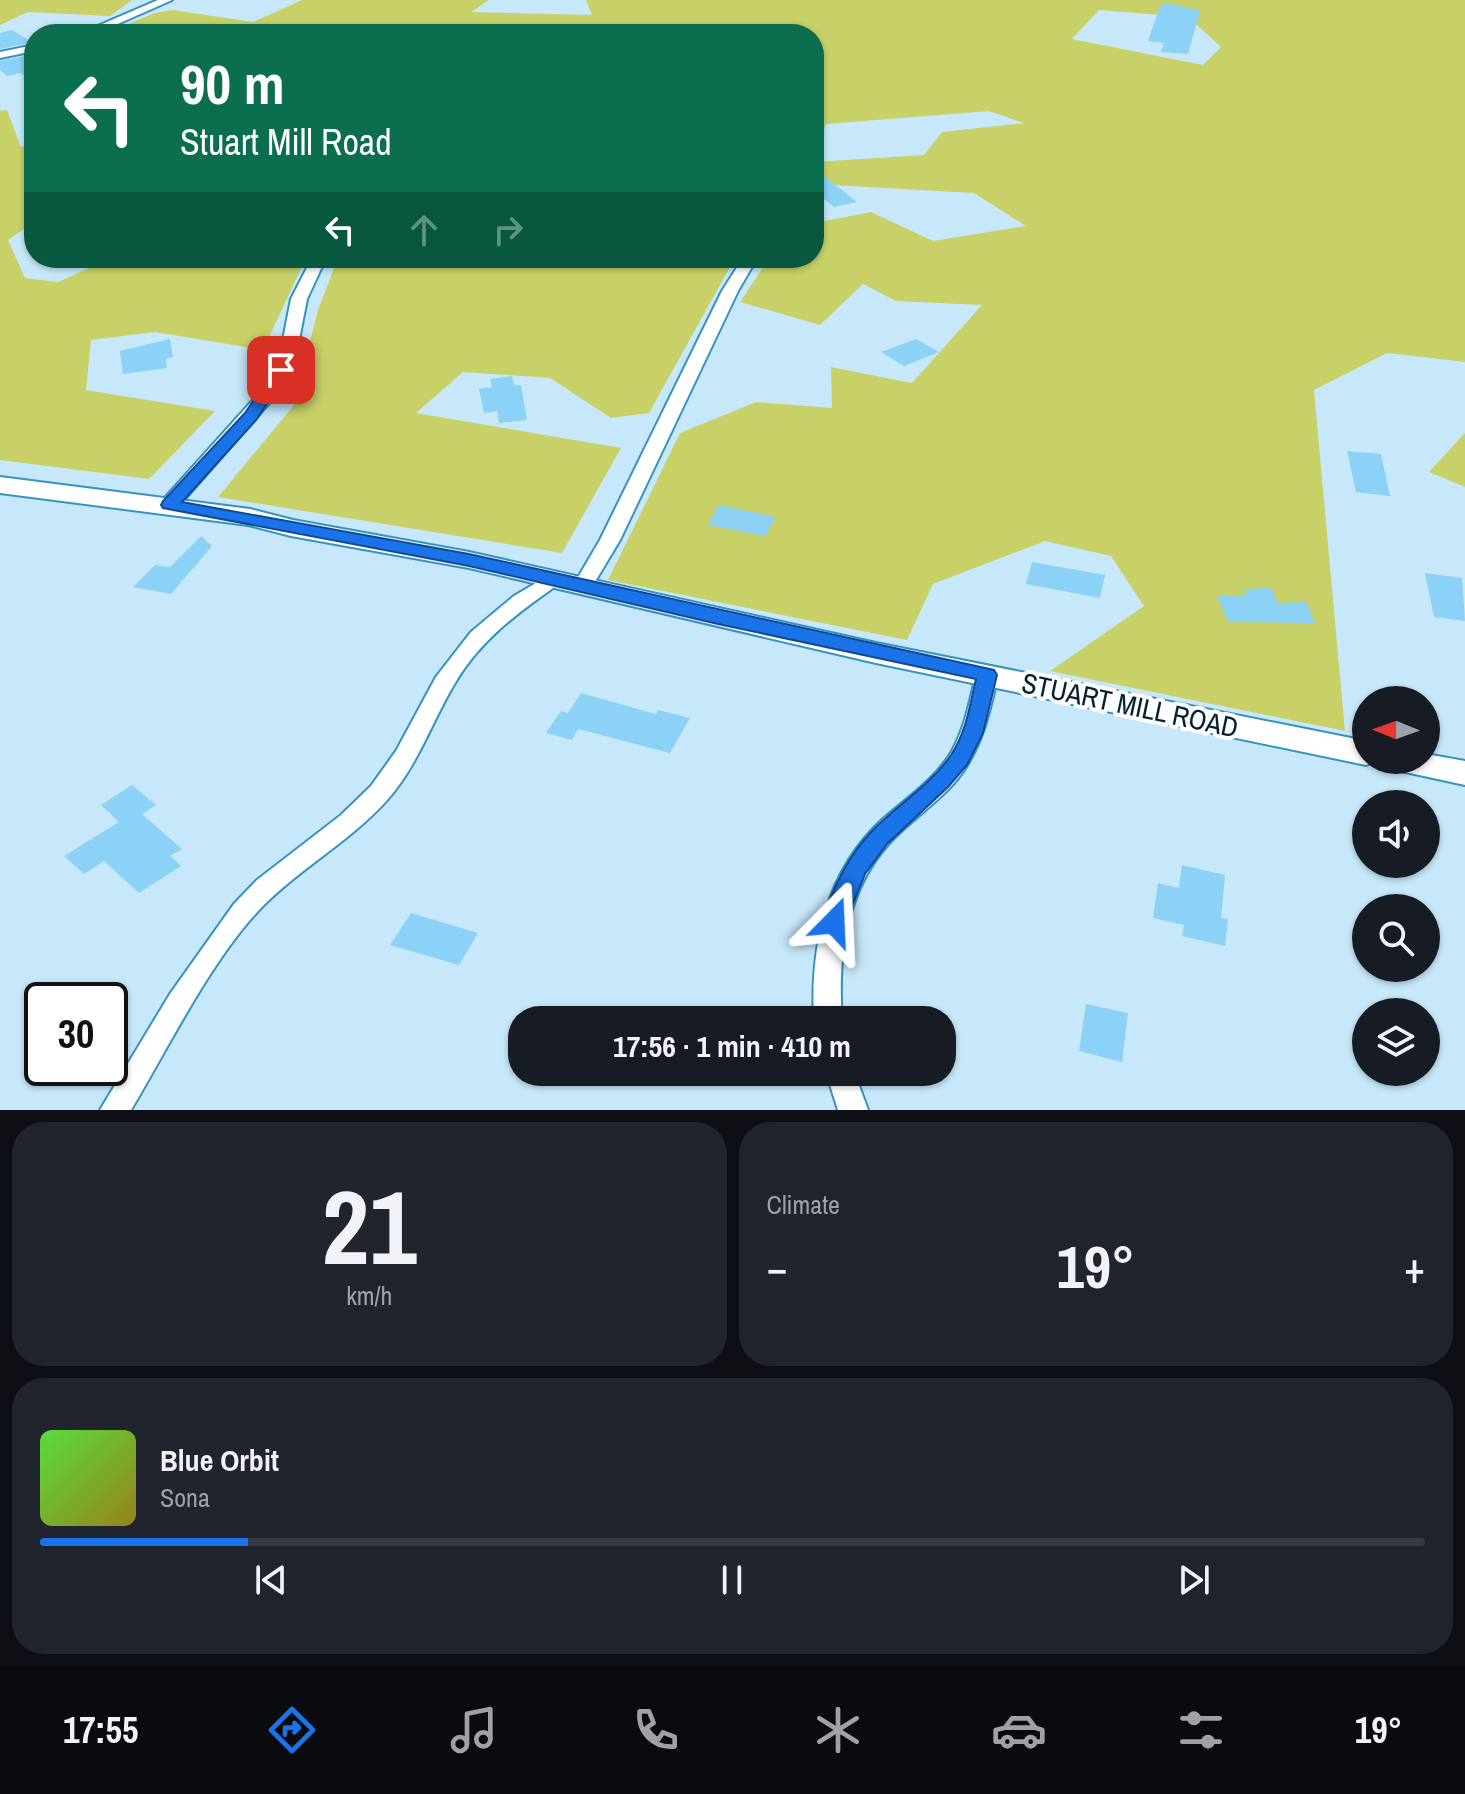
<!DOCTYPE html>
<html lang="en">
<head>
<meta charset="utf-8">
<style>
  :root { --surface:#171b24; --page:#20242c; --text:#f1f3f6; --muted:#9ea1a6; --line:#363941; --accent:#1a73e8 }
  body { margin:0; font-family:"Archivo Narrow",sans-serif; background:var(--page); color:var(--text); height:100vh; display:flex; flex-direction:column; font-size:30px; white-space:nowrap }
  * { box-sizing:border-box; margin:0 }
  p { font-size:26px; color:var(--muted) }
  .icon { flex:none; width:44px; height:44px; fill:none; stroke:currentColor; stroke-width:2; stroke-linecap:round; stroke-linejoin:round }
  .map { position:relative; height:1110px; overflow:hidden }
  .drawer { display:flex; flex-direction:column; gap:12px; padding:12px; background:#0d0f14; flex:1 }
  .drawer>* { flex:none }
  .guide { position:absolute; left:24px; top:24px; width:800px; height:244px; border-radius:32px; box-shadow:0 2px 6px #0004; background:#0b6e4f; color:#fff; overflow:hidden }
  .needle { width:52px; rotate:271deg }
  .fabs { position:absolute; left:1352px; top:686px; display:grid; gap:16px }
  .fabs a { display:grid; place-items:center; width:88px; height:88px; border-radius:50%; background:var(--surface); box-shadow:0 2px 6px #0004; font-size:40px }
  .speed { position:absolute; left:24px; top:982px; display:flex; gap:16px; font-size:40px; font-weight:700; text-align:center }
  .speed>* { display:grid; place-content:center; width:104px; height:104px; border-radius:50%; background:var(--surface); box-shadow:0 2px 6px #0004; line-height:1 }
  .speed .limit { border:4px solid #111; border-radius:12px; background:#fff; color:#111 }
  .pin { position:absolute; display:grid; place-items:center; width:68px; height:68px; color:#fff; margin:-34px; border-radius:16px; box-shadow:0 4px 12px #0006 }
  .me { position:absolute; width:88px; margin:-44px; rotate:21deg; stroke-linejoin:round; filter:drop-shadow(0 0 6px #0008) }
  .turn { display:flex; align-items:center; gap:28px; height:168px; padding:0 24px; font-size:36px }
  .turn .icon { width:104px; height:104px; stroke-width:2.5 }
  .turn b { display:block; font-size:56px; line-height:68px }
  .lanes { display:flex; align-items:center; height:76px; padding:0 24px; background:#0003; justify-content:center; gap:40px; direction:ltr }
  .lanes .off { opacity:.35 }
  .big { font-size:60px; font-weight:700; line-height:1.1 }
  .drawer .widget { flex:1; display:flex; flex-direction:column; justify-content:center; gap:12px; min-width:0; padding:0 28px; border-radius:32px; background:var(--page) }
  .drawer .dial { align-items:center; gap:0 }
  .dial b { font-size:104px; line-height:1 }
  .song { display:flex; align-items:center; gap:24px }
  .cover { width:96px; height:96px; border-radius:12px; background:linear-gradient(135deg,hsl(110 70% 55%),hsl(50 70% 35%)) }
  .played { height:8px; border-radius:4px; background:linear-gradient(90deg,var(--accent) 15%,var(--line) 15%) }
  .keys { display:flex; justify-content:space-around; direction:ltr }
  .heat { display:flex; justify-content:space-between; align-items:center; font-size:44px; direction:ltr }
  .drawer .tiles { flex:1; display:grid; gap:12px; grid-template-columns:1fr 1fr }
  .widget:last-child { grid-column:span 2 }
  .trip { position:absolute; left:508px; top:1006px; width:448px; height:80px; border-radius:32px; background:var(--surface); box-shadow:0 2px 6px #0004; font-weight:700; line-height:80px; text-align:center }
  .tabs { display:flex; height:128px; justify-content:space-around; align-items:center; background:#090b0e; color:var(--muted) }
  .tabs .icon { width:56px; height:56px }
  .tabs .on { color:var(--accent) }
  .tabs b { font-size:36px; color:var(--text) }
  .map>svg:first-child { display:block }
  .green { fill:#c8d167; fill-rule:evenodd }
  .building { fill:#8cd1f6 }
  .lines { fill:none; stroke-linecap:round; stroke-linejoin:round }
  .street-casing { stroke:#3793c0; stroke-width:4 }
  .secondary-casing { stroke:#3793c0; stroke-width:4 }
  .street { fill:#fff; fill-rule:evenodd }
  .secondary { fill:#fff; fill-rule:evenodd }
  .route { fill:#1a73e8; stroke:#114b97; stroke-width:2 }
  .labels { text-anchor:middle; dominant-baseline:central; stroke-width:8; stroke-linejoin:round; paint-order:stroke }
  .street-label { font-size:28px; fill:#04212f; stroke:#fff }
</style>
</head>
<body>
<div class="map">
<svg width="1465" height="1110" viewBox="0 0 1465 1110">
  <rect width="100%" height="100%" fill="#c7e8fb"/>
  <g class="green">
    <polygon points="0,0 132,0 110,16 28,12 0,25"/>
    <path d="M302 0H489L471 12 592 15 586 0H1465V362L1387 353 1314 390 1345 731 1050 671 1144 606 1111 556 1045 541 933 584 907 640 608 580 680 433 756 402 832 408 831 367 912 383 982 305 896 301 863 284 820 325 740 302 769 258H814V223L871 212 933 241 1026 226 974 193 814 184V162L924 155 942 132 1024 123 989 111 826 124 814 155V34H179L182 28 124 26 154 13 173 10 253 22ZM1099 10 1188 17 1221 47 1203 65 1072 39Z"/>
    <polygon points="7,110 21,147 34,143 34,222 8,240 25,278 58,282 112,258 306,258 263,350 155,332 91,340 86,390 215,411 149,479 0,460 0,111"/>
    <polygon points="338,258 735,258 649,413 611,418 550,378 463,372 416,413 621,448 562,553 218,497 294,405 318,310"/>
    <polygon points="1465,433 1465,487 1429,472"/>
  </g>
  <g class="building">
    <polygon points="1167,3 1200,11 1188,54 1161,52 1164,43 1148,41 1160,6"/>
    <polygon points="12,30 32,42 0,49 0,33"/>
    <polygon points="34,54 34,83 20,73 7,76 0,70 0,61"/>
    <polygon points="814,168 857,202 834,207 814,191"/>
    <polygon points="170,339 173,357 166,359 167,368 123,374 120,351"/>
    <polygon points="916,339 939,352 904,366 881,352"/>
    <polygon points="512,376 514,385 521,385 527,420 499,423 497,411 484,413 479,389 492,387 490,379"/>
    <polygon points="1347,451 1381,454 1390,496 1356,492"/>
    <polygon points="719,505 776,517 765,536 708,525"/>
    <polygon points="201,536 212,546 171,594 133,587 155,565 170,567"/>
    <polygon points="1032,562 1105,575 1100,598 1026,584"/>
    <polygon points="1425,573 1462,578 1465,621 1434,617"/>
    <polygon points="1271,588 1278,603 1306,602 1315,623 1228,622 1217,596 1246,595 1244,589"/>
    <polygon points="581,693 656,714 658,710 690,718 670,753 578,729 572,740 546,733 561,711 568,713"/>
    <polygon points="132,785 156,805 142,814 182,849 170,856 181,866 139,893 104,861 84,874 64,856 119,822 101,805"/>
    <polygon points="1182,865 1225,875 1221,918 1228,919 1225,946 1182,936 1184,925 1153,918 1158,883 1179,888"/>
    <polygon points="411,913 478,933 459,965 390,945"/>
    <polygon points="1086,1004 1128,1013 1122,1062 1079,1051"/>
  </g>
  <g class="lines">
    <g class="street-casing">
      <g id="street">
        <polygon points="158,0 172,0 95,34 79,34"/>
        <polygon points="34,45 34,51 0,58 0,52"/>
        <polygon points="312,258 326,258 307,299 298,345 278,393 176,509 162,509 159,505 162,501 261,391 282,345 291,299"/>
        <polygon points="743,258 757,258 738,291 620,540 590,590 576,590 573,586 600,540 722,291"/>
        <path d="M553 573 563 579 560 583C520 611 480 640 455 683 432 721 418 765 388 799 350 842 298 869 259 910 210 962 168 1048 131 1110H100L170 994 234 904 257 880 341 815 371 786 396 751 436 677 471 632 514 596Z"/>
        <path d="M987 668 995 670 998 675C990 710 983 743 962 773 944 798 917 815 895 837 846 886 837 954 842 1020H814C810 946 826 871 883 819 907 798 936 779 952 751 965 728 970 700 976 675L979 670Z"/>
        <polygon points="826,1072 854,1072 868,1110 838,1110"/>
      </g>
    </g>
    <g class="secondary-casing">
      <g id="secondary">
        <polygon points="0,477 250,509 293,520 469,552 876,643 1366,741 1366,760 1378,760 1366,765 876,663 469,568 291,536 248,525 0,493"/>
        <polygon points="1426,754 1465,761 1465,785 1387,768 1383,760 1426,760"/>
      </g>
    </g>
    <use href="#street" class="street"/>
    <use href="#secondary" class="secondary"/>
  </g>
  <path class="route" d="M281 365 289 370 257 419 182 502 469 554 994 670 997 675 983 733 967 765 948 787 887 844 865 874 843 928 834 931 826 928 822 922C832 890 848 856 872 831 897 805 931 785 951 755 966 733 970 705 976 679L718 624 469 566 163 508 161 505 163 501 245 413 276 367Z"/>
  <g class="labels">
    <g class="street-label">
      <text transform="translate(1130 705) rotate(12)">STUART MILL ROAD</text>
    </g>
  </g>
</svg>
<div class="fabs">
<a><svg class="needle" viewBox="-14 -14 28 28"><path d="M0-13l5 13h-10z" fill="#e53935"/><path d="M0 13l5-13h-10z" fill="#9ea1a6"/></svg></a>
<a><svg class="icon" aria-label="sound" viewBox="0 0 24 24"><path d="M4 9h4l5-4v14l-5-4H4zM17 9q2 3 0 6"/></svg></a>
<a><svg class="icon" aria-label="search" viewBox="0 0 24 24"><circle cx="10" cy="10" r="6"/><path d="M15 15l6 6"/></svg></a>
<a><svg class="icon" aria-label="layers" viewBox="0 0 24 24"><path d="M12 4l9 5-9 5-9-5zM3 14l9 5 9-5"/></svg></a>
</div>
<div class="speed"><div class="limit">30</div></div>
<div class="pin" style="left:281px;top:370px;background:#d93025"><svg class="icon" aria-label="arrive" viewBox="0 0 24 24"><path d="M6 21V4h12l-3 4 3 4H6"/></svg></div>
<svg class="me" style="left:834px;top:922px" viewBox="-20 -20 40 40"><path d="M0-17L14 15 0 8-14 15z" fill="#1a73e8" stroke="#fff" stroke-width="4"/></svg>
<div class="trip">17:56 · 1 min · 410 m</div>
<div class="guide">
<div class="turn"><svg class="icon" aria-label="left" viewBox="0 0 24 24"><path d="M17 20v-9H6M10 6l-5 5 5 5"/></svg><div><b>90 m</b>Stuart Mill Road</div></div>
<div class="lanes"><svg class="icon" aria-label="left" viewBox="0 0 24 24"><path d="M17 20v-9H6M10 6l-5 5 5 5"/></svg><svg class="icon off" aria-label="ahead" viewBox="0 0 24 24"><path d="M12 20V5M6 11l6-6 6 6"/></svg><svg class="icon off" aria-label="right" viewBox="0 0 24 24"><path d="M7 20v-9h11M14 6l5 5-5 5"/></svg></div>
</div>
</div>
<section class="drawer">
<div class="tiles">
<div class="widget dial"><b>21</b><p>km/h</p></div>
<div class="widget"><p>Climate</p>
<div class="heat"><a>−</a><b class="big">19°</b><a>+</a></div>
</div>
<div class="widget">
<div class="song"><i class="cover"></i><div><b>Blue Orbit</b><p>Sona</p></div></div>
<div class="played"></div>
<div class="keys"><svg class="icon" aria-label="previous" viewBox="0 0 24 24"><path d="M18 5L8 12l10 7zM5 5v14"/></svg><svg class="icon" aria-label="pause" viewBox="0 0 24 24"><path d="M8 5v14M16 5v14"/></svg><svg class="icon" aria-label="next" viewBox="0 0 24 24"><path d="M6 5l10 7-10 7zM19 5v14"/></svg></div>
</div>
</div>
</section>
<nav class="tabs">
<b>17:55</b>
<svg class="icon on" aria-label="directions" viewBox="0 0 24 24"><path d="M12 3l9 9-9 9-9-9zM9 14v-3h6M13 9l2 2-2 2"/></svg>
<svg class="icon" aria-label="music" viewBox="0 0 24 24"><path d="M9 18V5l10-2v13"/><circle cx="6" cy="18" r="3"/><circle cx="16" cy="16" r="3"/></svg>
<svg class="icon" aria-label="phone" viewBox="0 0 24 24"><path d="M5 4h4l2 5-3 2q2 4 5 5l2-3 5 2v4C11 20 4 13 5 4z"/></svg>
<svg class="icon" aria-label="climate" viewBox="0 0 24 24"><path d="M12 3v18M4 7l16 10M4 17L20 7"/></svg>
<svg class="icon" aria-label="car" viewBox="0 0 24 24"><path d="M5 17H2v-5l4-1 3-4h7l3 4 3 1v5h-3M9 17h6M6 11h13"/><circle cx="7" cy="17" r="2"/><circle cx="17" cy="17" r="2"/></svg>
<svg class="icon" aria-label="filters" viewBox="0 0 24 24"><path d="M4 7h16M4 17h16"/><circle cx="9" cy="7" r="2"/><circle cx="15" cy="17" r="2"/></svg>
<b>19°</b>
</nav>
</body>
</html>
